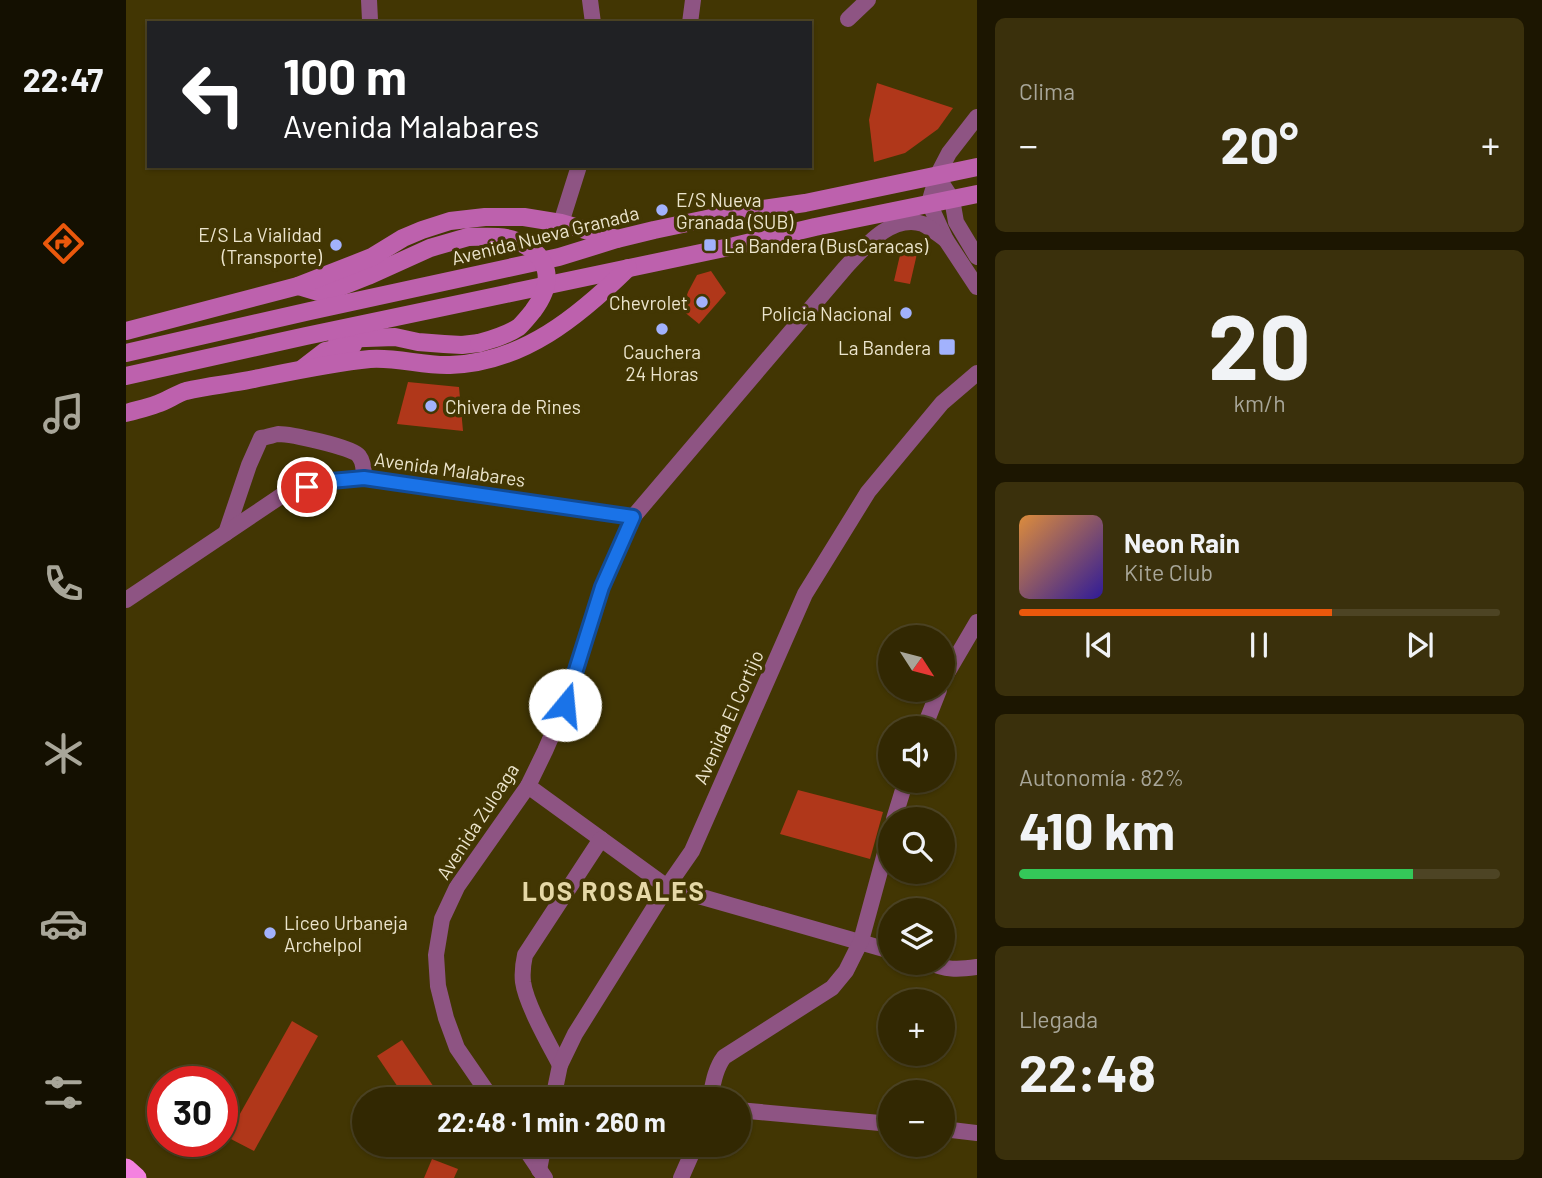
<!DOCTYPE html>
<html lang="es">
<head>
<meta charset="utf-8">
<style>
  :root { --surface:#322802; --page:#3a300c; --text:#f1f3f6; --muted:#a8a699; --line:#4d4424; --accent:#ea580c }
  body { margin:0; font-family:Barlow,sans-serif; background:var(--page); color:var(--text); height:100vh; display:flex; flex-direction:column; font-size:26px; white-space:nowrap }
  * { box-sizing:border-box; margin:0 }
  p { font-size:23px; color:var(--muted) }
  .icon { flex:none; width:38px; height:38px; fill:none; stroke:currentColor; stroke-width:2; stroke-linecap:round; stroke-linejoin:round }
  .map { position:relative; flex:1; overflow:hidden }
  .sheet { display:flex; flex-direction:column; gap:18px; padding:18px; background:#1c1601; width:565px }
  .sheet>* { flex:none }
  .guide { position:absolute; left:21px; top:21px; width:665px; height:147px; border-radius:0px; box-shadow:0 2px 5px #0004,0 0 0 2px var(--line); background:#202124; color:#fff; overflow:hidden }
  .needle { width:46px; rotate:126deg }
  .controls { position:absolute; left:752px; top:625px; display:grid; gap:14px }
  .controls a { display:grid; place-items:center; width:77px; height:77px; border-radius:50%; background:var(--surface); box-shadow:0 2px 5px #0004,0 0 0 2px var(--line); font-size:35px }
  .speed { position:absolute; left:21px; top:1066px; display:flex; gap:14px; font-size:35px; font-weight:700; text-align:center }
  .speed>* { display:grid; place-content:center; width:91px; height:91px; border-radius:50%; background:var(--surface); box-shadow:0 2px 5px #0004,0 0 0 2px var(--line); line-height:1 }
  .speed .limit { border:10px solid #d22; background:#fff; color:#111 }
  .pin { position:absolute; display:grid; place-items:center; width:60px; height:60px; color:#fff; margin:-30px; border:4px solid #fff; border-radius:50%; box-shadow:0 2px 7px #0007 }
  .me { position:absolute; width:77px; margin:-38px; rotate:17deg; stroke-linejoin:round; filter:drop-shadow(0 0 5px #0008) }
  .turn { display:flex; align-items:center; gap:24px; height:147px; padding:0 21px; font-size:32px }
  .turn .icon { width:91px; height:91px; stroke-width:2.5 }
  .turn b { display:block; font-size:49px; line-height:60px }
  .big { font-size:52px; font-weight:700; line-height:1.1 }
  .sheet .tile { flex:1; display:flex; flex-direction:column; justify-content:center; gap:10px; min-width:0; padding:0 24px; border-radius:10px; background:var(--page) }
  .sheet .dial { align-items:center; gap:0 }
  .dial b { font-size:91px; line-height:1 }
  .song { display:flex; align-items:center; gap:21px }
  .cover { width:84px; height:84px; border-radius:10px; background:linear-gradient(135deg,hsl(30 70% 55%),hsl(250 70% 35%)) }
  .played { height:7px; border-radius:4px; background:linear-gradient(90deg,var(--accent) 65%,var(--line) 65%) }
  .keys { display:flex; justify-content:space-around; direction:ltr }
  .heat { display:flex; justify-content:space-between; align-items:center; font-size:38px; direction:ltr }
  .charge { height:10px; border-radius:5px; background:linear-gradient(90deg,#34c759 82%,var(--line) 0) }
  .trip { position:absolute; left:226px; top:1087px; width:399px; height:70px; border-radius:35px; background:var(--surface); box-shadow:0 2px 5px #0004,0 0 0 2px var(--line); font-weight:700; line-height:70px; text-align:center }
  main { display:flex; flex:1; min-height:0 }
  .dock { display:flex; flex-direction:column; width:126px; justify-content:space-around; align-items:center; background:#141001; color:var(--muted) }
  .dock .icon { width:49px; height:49px }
  .dock .on { color:var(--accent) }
  .dock b { font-size:32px; color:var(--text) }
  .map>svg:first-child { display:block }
  .building { fill:#b0371a }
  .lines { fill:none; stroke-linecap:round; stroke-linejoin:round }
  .street { stroke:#8e5483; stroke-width:16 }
  .secondary { stroke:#bd61ad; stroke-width:18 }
  .highway { stroke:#f482e0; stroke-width:21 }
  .secondary-bridge { stroke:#bd61ad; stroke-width:18 }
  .route-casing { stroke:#114b97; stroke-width:18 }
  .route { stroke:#1a73e8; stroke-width:12 }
  .poi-dot { fill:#a2b2fd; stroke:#423603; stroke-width:2.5 }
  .labels { text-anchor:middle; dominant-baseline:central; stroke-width:7; stroke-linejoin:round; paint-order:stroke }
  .poi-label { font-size:19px; fill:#ece5cd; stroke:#423603; text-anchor:start }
  .street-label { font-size:19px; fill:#ece5cd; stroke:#423603 }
  .district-label { font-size:26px; font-weight:bold; letter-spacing:2px; fill:#e5d8a6; stroke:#423603 }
</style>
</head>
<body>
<main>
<nav class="dock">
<b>22:47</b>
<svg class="icon on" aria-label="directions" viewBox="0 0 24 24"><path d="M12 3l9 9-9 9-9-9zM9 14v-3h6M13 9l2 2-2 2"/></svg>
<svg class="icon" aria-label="music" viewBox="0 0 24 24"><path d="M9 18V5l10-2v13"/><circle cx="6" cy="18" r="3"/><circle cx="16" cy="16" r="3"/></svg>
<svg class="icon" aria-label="phone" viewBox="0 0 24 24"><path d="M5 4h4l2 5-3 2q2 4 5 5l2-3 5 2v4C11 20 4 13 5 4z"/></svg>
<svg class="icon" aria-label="climate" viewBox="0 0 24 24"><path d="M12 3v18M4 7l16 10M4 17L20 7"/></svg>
<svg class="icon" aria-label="car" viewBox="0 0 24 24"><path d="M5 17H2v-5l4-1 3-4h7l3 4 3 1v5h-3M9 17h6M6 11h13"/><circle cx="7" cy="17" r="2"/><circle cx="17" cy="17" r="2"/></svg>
<svg class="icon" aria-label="filters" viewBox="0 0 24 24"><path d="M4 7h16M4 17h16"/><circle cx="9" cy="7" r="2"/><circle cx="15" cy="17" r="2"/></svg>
</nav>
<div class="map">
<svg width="851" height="1178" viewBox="0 0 851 1178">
  <rect width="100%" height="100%" fill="#423603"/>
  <g class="building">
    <polygon points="751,83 827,108 812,129 779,153 748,162 743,120"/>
    <polygon points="777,242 793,245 784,284 768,281"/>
    <polygon points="585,271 600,293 573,324 556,310 562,292 571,275"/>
    <polygon points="282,382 333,387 337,431 271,424"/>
    <polygon points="672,790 757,812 744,859 654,834"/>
    <polygon points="166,1021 192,1036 128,1151 101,1137"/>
    <polygon points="276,1040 316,1099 280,1099 251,1056"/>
    <polygon points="306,1159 332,1169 328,1178 298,1178"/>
  </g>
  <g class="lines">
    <g class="street">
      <polyline points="243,0 244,20"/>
      <polyline points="464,0 467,23"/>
      <polyline points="722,19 742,0"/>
      <polyline points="564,23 567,0"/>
      <polyline points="851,117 823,153 811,176 803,203 820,240 851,287"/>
      <polyline points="811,176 826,199 830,222 851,257"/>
      <polyline points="435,223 453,166"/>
      <path d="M100 533 123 465 135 438C141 437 147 435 152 434 164 434 227 447 233 456 237 461 238 472 238 478"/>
      <polyline points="0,600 158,494 205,481 238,478 507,517"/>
      <polyline points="817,680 851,622"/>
      <polyline points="798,728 813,690"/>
      <polyline points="402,786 541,887 765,951"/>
      <polyline points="768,819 780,780"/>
      <path d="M801 962C820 970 831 970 851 967"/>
      <path d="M434 1065C423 1044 400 1004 397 982 396 973 397 964 399 955L475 839"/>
      <path d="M366 1099 331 1048 320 1018 312 986 310 955 316 919 331 887 402 786 419 751 439 705 476 587 507 517 719 268C737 249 765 213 797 224 805 228 813 235 820 240"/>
      <polyline points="427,1099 434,1065 449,1034 541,887 566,851 679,594 742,492 816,403 851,373"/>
      <path d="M584 1099C587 1084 589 1069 598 1057L706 988 720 971 735 941 765 831"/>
      <polyline points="612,1110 765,1124"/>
      <polyline points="817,1129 851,1133"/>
      <polyline points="396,1144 419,1178"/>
      <polyline points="413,1170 418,1144"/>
      <polyline points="555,1178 570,1144"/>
    </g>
    <g class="secondary">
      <polyline points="172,286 192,292 212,288 242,276 304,248 342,237"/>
      <polyline points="0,331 172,286 246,257 277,238 296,230 324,221 359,217 398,217 435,223 491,239"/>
      <polyline points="211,339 269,337 292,342 318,344 336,345 353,343"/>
      <polyline points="0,353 184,311 433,257 491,239 528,230 609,213 679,203 851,167"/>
      <polyline points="177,368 199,351 227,345"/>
      <polyline points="0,376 180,336 608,246 689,227 851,194"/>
      <path d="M0 413C10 410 21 408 31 404 41 401 50 394 60 391 80 386 103 384 123 380 163 372 204 363 244 359 271 357 297 366 324 365 397 363 453 316 502 268"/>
    </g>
    <polyline class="highway" points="0,1169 10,1178"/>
    <path class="secondary-bridge" d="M342 237C358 237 376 235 391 241 425 256 429 282 407 311 403 316 398 322 393 327 381 335 367 339 353 343"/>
  </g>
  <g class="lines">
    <g class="route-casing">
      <polyline id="route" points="181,487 205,481 238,478 507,517 476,587 439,705"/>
    </g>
    <use href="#route" class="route"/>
  </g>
  <g class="poi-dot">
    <circle cx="536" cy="210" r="7"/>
    <circle cx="210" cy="245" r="7"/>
    <rect x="577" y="238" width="14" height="14" rx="3.5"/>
    <circle cx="576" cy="302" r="7"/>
    <circle cx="780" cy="313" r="7"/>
    <circle cx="536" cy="329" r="7"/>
    <rect x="812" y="338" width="18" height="18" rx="3.5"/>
    <circle cx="305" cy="406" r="7"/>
    <circle cx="144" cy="933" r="7"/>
  </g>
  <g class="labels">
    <g class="poi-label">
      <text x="550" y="199">E/S Nueva<tspan x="550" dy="22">Granada (SUB)</tspan></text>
      <text x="196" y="234" text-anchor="end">E/S La Vialidad<tspan x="196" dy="22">(Transporte)</tspan></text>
      <text x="598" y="245">La Bandera (BusCaracas)</text>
      <text x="562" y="302" text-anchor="end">Chevrolet</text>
      <text x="766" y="313" text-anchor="end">Policia Nacional</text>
      <text x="805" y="347" text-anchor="end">La Bandera</text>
      <text x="536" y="351" text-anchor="middle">Cauchera<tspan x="536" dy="22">24 Horas</tspan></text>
      <text x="319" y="406">Chivera de Rines</text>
      <text x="158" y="922">Liceo Urbaneja<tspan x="158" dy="22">Archelpol</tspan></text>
    </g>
    <g class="street-label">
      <text transform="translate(419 235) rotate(-14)">Avenida Nueva Granada</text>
      <text transform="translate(324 469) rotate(8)">Avenida Malabares</text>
      <text transform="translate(602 717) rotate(-66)">Avenida El Cortijo</text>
      <text transform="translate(351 821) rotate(-57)">Avenida Zuloaga</text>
    </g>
    <g class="district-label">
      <text x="488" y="890">LOS ROSALES</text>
    </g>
  </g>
</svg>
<div class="controls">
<a><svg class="needle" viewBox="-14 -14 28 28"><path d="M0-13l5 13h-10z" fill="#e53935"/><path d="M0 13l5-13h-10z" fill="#a8a699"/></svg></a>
<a><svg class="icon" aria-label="sound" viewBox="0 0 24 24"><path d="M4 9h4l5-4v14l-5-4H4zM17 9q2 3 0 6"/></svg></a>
<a><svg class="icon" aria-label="search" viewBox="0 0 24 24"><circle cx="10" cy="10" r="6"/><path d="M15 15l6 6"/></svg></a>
<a><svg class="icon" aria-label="layers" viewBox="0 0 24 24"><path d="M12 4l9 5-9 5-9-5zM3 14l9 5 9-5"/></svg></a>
<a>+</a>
<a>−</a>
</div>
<div class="speed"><div class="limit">30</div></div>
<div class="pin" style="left:181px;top:487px;background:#d93025"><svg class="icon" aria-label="arrive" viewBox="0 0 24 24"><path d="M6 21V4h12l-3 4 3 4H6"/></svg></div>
<svg class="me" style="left:439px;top:705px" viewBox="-20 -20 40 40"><circle r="19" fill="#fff"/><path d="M0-13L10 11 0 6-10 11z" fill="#1a73e8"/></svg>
<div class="trip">22:48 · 1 min · 260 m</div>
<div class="guide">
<div class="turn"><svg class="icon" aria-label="left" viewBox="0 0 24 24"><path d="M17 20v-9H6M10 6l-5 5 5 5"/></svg><div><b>100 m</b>Avenida Malabares</div></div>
</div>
</div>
<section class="sheet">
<div class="tile"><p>Clima</p>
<div class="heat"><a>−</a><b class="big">20°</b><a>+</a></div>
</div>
<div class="tile dial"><b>20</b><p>km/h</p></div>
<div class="tile">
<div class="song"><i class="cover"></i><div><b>Neon Rain</b><p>Kite Club</p></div></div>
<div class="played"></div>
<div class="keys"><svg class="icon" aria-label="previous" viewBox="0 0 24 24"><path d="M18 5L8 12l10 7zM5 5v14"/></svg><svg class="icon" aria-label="pause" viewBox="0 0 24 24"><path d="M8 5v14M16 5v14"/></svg><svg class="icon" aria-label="next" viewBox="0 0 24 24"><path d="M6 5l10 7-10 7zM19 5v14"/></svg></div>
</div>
<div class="tile"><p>Autonomía · 82%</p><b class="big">410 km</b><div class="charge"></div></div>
<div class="tile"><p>Llegada</p><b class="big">22:48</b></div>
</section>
</main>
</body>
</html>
